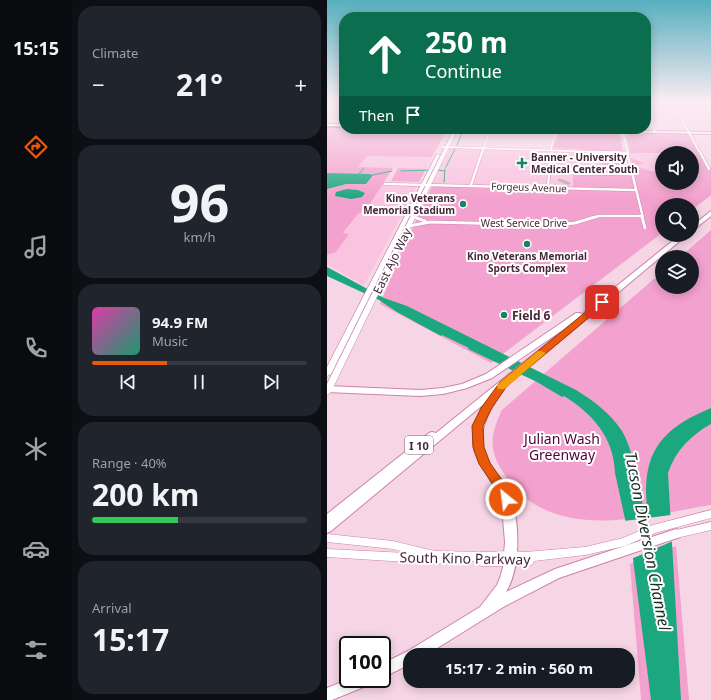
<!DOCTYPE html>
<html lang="en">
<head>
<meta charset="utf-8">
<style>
  :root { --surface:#171b24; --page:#20242c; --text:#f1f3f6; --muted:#9ea1a6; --line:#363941; --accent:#ea580c }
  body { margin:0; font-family:"Noto Sans",sans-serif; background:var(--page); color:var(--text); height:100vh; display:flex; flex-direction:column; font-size:15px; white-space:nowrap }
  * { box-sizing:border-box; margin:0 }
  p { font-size:13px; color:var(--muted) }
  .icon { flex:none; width:22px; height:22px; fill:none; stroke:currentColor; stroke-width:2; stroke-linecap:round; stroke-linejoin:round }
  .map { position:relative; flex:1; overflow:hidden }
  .drawer { display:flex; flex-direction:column; gap:6px; padding:6px; background:#0d0f14; width:255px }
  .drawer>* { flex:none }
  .guide { position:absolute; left:12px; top:12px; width:312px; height:122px; border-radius:16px; box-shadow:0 2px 10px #0003; background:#0b6e4f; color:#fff; overflow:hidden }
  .fabs { position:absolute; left:328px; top:146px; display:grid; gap:8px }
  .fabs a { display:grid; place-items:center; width:44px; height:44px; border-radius:50%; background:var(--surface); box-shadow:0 2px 10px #0003; font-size:20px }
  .speed { position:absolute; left:12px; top:636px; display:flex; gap:8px; font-size:20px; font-weight:700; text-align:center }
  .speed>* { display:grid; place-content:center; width:52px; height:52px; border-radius:50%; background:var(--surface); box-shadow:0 2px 10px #0003; line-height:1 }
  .speed .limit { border:2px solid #111; border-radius:6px; background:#fff; color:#111 }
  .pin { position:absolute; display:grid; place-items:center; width:34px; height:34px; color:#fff; margin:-17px; border-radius:8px; box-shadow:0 2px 6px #0006 }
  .me { position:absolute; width:44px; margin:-22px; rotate:331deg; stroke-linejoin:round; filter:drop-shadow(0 0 3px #0008) }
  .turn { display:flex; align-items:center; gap:14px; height:84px; padding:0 20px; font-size:18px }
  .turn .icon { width:52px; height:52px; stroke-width:2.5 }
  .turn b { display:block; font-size:28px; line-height:34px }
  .then { display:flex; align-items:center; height:38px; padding:0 20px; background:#0003; gap:8px; font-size:15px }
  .big { font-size:30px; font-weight:700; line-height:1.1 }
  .drawer .widget { flex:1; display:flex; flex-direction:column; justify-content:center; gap:6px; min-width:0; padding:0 14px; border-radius:16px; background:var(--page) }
  .drawer .dial { align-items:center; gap:0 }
  .dial b { font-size:52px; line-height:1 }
  .song { display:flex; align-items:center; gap:12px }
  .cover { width:48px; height:48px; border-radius:6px; background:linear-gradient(135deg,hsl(320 70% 55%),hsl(160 70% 35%)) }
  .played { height:4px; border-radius:2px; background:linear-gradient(90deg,var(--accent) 35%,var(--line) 35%) }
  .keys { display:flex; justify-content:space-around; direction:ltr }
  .heat { display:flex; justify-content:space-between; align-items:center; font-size:22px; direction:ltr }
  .charge { height:6px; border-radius:3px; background:linear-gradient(90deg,#34c759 40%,var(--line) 0) }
  .trip { position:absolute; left:76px; top:648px; width:232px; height:40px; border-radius:16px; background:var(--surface); box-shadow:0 2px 10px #0003; font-weight:700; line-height:40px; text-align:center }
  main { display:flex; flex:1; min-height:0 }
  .menu { display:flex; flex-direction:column; width:72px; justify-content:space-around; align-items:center; background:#090b0e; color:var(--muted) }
  .menu .icon { width:28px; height:28px }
  .menu .current { color:var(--accent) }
  .menu b { font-size:18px; color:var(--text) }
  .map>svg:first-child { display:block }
  .built { fill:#fac4e0 }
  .green { fill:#f3a1ce }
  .water { fill:#1ca87e }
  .pier { fill:#f6d5e5 }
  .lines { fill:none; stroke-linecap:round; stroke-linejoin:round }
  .stream { stroke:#1ca87e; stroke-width:1 }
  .taxiway { fill:#c8a7b7; fill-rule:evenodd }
  .street-far2-casing { stroke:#cd82ab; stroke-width:2.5 }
  .street-far1-casing { stroke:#cd82ab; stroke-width:3.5 }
  .street-casing { stroke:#cd82ab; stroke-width:4 }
  .secondary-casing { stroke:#cd82ab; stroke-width:2 }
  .primary-casing { stroke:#cd82ab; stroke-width:1 }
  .highway-casing { stroke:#cd82ab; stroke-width:2 }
  .street-far2 { stroke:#fff; stroke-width:2 }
  .street-far1 { stroke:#fff; stroke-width:2.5 }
  .street { stroke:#fff; stroke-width:3 }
  .secondary { fill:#fff; fill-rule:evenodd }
  .primary { fill:#fff; fill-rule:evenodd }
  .highway { fill:#fff; fill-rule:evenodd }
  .route { fill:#ea580c; stroke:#983908 }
  .slow { fill:#f59e0b }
  .poi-dot { fill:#178563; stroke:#fff; stroke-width:1.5 }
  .labels { text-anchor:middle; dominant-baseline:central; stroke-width:4; stroke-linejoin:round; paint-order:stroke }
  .far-poi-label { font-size:10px; font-weight:bold; fill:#472839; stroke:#fff; text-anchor:start }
  .far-street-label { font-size:10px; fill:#472839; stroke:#fff }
  .shield { fill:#fff; stroke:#7e6874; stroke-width:1 }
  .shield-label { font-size:11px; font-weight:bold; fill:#472839 }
  .street-label { font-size:12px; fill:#472839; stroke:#fff }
  .poi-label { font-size:12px; font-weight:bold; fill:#472839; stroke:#fff; text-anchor:start }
  .near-park-label { font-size:14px; fill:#540039; stroke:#fff }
  .near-street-label { font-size:14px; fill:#472839; stroke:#fff }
  .near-water-label { font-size:16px; font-style:italic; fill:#1a2f27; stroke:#fff }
</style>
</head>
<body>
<main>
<nav class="menu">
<b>15:15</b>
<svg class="icon current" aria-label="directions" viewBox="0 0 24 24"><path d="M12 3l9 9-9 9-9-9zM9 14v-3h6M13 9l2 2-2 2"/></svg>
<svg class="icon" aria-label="music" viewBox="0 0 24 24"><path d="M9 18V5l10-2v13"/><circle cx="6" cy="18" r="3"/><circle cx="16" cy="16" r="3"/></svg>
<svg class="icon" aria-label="phone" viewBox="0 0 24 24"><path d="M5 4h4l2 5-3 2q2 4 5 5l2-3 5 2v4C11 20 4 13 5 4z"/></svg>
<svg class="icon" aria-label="climate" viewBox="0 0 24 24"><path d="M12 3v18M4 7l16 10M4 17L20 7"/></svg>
<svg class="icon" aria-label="car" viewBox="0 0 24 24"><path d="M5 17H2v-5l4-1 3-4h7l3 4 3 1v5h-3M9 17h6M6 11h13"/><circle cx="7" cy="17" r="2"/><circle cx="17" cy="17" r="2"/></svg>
<svg class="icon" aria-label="filters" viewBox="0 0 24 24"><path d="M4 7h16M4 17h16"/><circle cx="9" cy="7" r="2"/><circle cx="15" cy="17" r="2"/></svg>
</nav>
<section class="drawer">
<div class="widget"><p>Climate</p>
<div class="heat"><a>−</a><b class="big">21°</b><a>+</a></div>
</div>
<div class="widget dial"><b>96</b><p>km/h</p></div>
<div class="widget">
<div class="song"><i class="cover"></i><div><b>94.9 FM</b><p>Music</p></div></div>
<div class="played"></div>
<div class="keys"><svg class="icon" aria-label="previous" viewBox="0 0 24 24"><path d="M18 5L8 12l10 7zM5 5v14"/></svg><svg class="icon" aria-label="pause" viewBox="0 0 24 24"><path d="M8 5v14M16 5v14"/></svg><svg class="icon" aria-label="next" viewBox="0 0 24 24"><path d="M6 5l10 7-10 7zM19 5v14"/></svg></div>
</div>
<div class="widget"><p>Range · 40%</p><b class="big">200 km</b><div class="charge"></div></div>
<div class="widget"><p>Arrival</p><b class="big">15:17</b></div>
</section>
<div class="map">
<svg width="384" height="700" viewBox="0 0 384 700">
  <rect width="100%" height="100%" fill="#f6d5e5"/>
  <g class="built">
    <polygon points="123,148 273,152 276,173 246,174 246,187 105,184"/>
    <polygon points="303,153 335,154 335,173 330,173 308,166 315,162 304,158"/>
    <polygon points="40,156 105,157 99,169 31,167"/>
    <polygon points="55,185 90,186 37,285 0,265 0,255 9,252 21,234 16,234 30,215 41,207"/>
  </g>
  <g class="green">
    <polygon points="0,126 17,127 17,129 120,130 105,157 40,156 31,167 66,168 41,207 30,215 16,233 22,234 9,252 0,255"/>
    <polygon points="233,131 291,132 293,133 296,152 226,148"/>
    <polygon points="299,132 364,133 384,169 384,195 365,210 365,205 335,205 335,233 164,363 53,304 73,255 105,186 246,190 246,174 307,176 304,158 316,163 308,166 330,173 335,173 335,183 365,183 365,153 303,153"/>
    <polygon points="273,152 297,154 301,173 276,173"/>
    <polygon points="71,168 99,169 92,182 64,181"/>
    <path d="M384 230V505C322 515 244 540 191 492 186 488 182 480 178 475 161 451 163 435 175 410L335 272V287H365V257H353Z"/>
    <polygon points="349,546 362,700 314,700 303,564"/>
  </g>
  <g class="water">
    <polygon points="0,173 43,174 46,175 39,184 19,184 0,189"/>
    <polygon points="20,189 31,190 38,193 35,197 24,199 8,196 9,192"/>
    <path d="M0 267 57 298 80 306 249 390C267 401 283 413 295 431 309 455 315 504 321 532 322 519 319 503 319 489 320 443 344 425 384 408V424C363 436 349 450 341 473L354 700H324L305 551 288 473C287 438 266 414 237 396L235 397 210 382 141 349 142 348 115 335 114 336 70 312 52 300 0 276Z"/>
  </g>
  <polygon class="pier" points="344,515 346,541 304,559 297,521"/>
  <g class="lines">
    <g class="stream">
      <polyline points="0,127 17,128"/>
      <polyline points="166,130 226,131"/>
      <polyline points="231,132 242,131"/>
      <polyline points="130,145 136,131 158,130"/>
      <polyline points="119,167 128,149"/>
      <polyline points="110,170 117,171"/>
      <polyline points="74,171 107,170"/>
      <polyline points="32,174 37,168"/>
      <polyline points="46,175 65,171"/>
      <polyline points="117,182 118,169"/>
    </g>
    <polygon class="taxiway" points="231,179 235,179 244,183 241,185 231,181"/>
    <g class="street-far2-casing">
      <g id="street-far2">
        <polyline points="319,101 384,102"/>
        <polyline points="345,101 373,153"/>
        <polyline points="319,107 328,132"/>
        <polyline points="0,116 17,101"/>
        <polyline points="295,129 301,153"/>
        <polyline points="115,147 123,147"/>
        <polyline points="120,147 299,153"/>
        <polyline points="224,149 229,129"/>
        <polyline points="155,153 163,129"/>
      </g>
    </g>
    <g class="street-far1-casing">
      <g id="street-far1">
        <polyline points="269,152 300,153"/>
        <polyline points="300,152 316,218"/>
        <polyline points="373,152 382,169"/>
        <polyline points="58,184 308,190"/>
        <polyline points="144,185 155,152"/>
        <polyline points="221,188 222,173 304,174"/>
        <polyline points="86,217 90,218"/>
        <polyline points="265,218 272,216 314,216"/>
      </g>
    </g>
    <g class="street-casing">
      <g id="street">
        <polyline points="87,217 98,221"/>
        <polyline points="315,217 318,228"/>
        <polyline points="82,226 103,222 230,225 248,223 268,217"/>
      </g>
    </g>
    <g class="secondary-casing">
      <g id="secondary">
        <rect x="0" y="124" width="17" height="2"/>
        <polygon points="201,129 384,132 384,134 203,130"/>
      </g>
    </g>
    <g class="primary-casing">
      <g id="primary">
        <polygon points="127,129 131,129 4,392 0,395 0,384"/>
        <polygon points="110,154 113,155 4,374 0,376 0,367"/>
        <polygon points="384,510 384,518 328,533 298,546 258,555 207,561 206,564 202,566 154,566 150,564 149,561 117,560 116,562 112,564 0,557 0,549 80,553 66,549 0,542 0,534 66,541 107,551 158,552 182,551 198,552 258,547 296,538 326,525"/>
        <polygon points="384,522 384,530 345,539 341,538 340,535 341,532 345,531"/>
      </g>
    </g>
    <g class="highway-casing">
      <g id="highway">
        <polygon points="384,211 384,216 365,231 365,226"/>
        <path d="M353 235H360L172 392 173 394C165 408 155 422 155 439 155 459 171 474 180 491 194 515 194 568 179 592L228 569 349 529 353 531 355 534 353 537 232 578 178 606 99 655H83V664L55 678V664L81 651 153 607 170 585 173 578 176 567 178 542 175 506 171 493 151 460 147 450 146 441 149 422 158 403 4 531 0 533V514L102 433 105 432 109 433 243 325 165 378 140 388 116 394 93 396 0 392V386L93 390 116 388 135 384 159 374 249 313H252L255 314Z"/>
        <polygon points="22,679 46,679 44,684 5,700 0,700 0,688"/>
      </g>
    </g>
    <use href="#street-far2" class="street-far2"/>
    <use href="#street-far1" class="street-far1"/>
    <use href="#street" class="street"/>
    <use href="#secondary" class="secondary"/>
    <use href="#primary" class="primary"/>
    <use href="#highway" class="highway"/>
  </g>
  <linearGradient id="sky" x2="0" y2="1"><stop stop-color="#56afbe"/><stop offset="0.51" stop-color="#fbecf3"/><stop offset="1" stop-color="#fbecf3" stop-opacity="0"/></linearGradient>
  <rect width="384" height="199" fill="url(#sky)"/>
  <polygon class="route" points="275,300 279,302 278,304 180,386 164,409 156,426 157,447 163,463 178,484 185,499 183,502 179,504 175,502 169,489 152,464 146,447 145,426 154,408 173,382 272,301"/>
  <polygon class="slow" points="211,351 214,351 219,353 178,389 171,389 170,386 171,384"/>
  <g class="poi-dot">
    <path d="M193 157h4v4h4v4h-4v4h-4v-4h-4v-4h4z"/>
    <circle cx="136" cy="204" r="4"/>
    <circle cx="200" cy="244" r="4"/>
    <circle cx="177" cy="315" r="4"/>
  </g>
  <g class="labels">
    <g class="far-poi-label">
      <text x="204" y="157">Banner - University<tspan x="204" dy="12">Medical Center South</tspan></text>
      <text x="128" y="198" text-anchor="end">Kino Veterans<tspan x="128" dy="12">Memorial Stadium</tspan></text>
      <text x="200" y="256" text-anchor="middle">Kino Veterans Memorial<tspan x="200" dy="12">Sports Complex</tspan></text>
    </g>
    <g class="far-street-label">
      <text transform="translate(202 187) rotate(2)">Forgeus Avenue</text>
      <text x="197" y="223">West Service Drive</text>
    </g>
    <rect class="shield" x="78" y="436" width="28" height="18" rx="3"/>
    <g class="shield-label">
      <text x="92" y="445">I 10</text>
    </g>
    <g class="street-label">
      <text transform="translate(65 261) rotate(-64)">East Ajo Way</text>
    </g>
    <g class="poi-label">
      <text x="185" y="315">Field 6</text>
    </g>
    <g class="near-park-label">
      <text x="235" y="438">Julian Wash<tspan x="235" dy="16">Greenway</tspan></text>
    </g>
    <g class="near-street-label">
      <text transform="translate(138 558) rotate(1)">South Kino Parkway</text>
    </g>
    <g class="near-water-label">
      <text transform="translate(321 541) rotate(79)">Tucson Diversion Channel</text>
    </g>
  </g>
</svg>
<div class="fabs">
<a><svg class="icon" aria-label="sound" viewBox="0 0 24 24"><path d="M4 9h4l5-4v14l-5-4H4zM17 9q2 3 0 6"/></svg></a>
<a><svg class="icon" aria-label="search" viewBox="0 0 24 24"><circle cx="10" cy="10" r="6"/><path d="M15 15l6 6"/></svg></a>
<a><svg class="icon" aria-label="layers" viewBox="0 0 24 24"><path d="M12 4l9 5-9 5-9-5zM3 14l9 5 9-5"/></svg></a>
</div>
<div class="speed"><div class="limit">100</div></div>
<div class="pin" style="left:275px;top:302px;background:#d93025"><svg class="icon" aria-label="arrive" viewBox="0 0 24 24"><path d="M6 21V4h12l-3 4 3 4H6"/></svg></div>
<svg class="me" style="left:179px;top:499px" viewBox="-20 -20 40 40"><circle r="17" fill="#ea580c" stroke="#fff" stroke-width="3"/><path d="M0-11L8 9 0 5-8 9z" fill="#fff"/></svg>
<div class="trip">15:17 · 2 min · 560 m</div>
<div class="guide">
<div class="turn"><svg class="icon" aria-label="ahead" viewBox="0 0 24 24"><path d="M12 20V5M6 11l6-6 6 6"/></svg><div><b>250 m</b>Continue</div></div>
<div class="then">Then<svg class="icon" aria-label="arrive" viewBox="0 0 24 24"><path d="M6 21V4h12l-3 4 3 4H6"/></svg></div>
</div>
</div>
</main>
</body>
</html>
